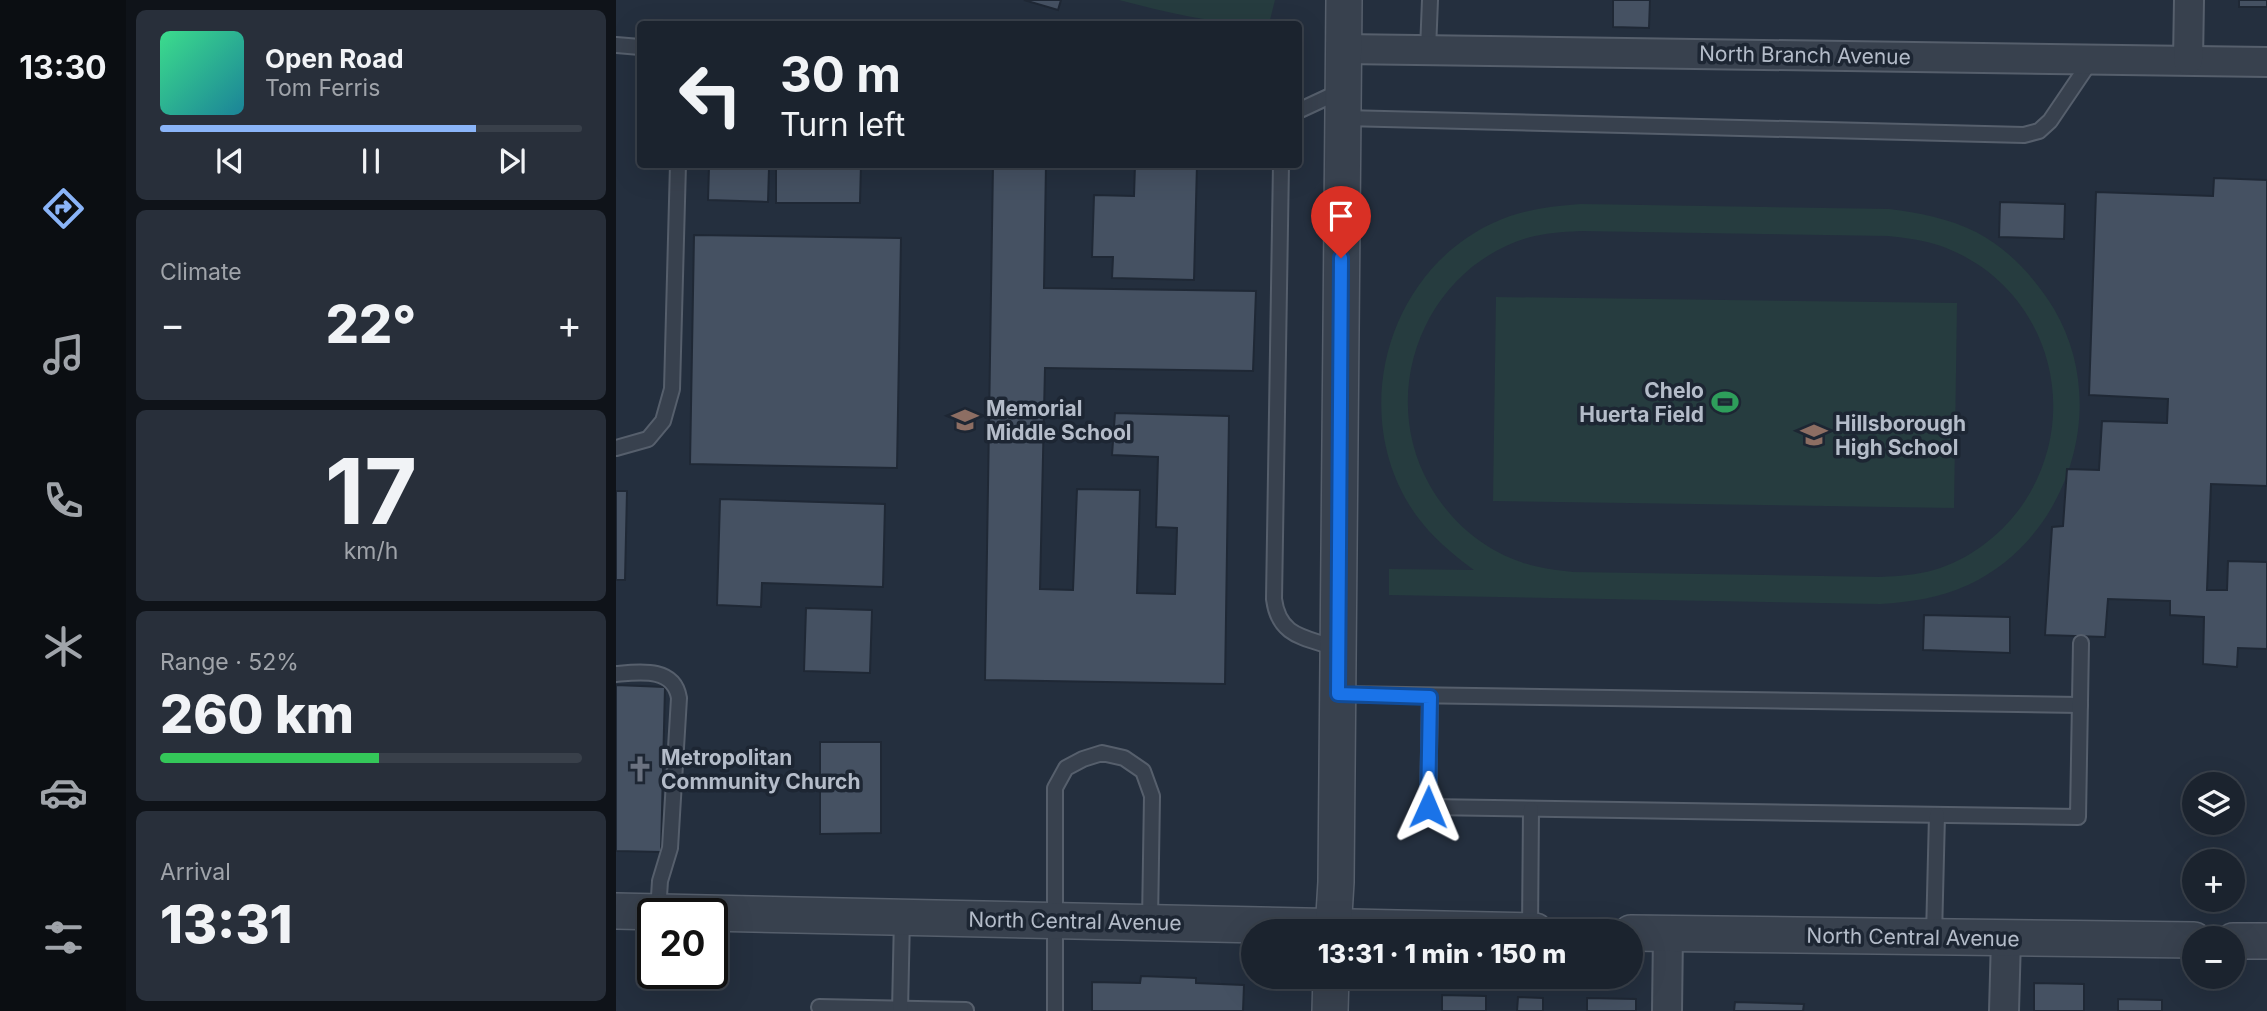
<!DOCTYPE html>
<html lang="en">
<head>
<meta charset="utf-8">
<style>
  :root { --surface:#1b232e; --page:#282f3a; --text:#f1f3f6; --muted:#a0a4aa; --line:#39404a; --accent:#8ab4f8 }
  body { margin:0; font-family:Inter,sans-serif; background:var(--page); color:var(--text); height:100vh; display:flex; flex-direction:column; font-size:26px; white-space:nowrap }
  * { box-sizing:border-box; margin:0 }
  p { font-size:23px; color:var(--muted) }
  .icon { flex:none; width:38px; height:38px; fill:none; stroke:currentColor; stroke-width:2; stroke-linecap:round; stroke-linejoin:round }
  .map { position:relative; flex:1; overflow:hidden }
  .details { display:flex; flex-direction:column; gap:10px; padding:10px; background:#0f1319; width:490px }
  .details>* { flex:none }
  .banner { position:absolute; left:21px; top:21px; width:665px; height:147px; border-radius:7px; box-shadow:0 7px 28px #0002,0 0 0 2px var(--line); background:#1b232e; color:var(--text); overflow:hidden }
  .tools { position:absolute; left:1566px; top:772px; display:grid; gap:14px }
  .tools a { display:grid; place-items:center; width:63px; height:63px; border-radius:50%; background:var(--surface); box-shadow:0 7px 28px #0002,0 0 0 2px var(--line); font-size:35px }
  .speed { position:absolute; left:21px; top:898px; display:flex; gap:14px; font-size:35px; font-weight:700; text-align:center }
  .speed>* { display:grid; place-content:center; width:91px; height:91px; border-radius:50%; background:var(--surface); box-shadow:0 7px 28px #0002,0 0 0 2px var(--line); line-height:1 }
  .speed .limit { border:4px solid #111; border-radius:10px; background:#fff; color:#111 }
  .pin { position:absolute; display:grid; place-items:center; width:60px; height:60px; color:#fff; margin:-72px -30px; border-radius:50% 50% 50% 0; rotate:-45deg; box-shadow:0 0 7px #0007 }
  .pin .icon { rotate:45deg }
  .me { position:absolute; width:77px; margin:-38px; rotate:1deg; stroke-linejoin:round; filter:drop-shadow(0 0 5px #0008) }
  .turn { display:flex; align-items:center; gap:24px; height:147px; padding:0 28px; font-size:32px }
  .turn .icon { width:91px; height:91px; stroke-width:2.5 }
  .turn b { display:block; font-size:49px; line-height:60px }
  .big { font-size:52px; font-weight:800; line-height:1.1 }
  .details .tile { flex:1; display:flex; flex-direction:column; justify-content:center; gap:10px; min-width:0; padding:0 24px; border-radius:10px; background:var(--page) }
  .details .dial { align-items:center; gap:0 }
  .dial b { font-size:91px; line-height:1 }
  .song { display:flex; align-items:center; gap:21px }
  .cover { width:84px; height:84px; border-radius:10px; background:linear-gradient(135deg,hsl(150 70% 55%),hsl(190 70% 35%)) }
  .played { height:7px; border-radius:4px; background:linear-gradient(90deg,var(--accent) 75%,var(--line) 75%) }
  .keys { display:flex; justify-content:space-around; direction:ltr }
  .heat { display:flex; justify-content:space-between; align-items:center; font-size:38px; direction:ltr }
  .charge { height:10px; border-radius:5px; background:linear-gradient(90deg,#34c759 52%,var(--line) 0) }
  .trip { position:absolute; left:625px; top:919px; width:402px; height:70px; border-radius:35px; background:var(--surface); box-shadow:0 7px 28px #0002,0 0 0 2px var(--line); font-weight:800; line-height:70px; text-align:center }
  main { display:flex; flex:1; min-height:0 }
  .tab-bar { display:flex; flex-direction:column; width:126px; justify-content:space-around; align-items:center; background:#0b0e12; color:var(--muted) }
  .tab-bar .icon { width:49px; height:49px }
  .tab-bar .current { color:var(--accent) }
  .tab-bar b { font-size:32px; color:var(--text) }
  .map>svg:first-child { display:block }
  .green { fill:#263c3f; fill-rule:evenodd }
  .building { fill:#455162; stroke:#1f2835; stroke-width:2 }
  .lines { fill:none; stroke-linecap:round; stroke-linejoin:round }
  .service-casing { stroke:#565f6c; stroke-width:18 }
  .minor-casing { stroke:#565f6c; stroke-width:32 }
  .tertiary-casing { stroke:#565f6c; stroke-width:38 }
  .service { stroke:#38414e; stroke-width:14 }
  .minor { stroke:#38414e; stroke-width:28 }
  .tertiary { stroke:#38414e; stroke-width:35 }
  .route-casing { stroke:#114b97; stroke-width:18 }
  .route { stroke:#1a73e8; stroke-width:12 }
  .labels { text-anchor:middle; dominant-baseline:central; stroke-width:7; stroke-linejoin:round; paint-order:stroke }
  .street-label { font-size:21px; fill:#b4bcc9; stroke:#1d2633 }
  .poi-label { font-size:21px; font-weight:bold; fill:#b4bcc9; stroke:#1d2633; text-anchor:start }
</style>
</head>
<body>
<main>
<nav class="tab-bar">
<b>13:30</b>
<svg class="icon current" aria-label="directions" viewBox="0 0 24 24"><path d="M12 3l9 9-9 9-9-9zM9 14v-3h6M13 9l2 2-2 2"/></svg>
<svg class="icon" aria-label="music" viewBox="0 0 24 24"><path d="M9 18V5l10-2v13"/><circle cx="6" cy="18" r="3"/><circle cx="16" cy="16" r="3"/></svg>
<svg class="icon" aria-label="phone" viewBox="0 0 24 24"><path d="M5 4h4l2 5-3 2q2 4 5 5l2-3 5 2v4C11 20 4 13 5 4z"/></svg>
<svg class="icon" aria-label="climate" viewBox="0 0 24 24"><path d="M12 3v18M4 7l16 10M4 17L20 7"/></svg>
<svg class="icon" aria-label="car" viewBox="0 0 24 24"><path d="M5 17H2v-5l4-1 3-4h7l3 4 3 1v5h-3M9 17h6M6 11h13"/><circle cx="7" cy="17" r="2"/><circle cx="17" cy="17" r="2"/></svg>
<svg class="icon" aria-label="filters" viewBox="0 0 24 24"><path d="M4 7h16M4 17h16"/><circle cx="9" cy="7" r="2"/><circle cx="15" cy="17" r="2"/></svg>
</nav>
<section class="details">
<div class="tile">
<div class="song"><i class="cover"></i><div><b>Open Road</b><p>Tom Ferris</p></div></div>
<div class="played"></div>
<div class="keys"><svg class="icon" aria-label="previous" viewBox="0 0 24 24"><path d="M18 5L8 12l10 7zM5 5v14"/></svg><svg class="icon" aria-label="pause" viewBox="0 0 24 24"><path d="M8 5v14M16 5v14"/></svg><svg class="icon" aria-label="next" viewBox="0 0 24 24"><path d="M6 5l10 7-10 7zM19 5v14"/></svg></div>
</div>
<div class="tile"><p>Climate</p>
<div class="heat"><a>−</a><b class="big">22°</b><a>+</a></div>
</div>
<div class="tile dial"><b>17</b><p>km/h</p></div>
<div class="tile"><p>Range · 52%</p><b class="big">260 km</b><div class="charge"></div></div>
<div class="tile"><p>Arrival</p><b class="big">13:31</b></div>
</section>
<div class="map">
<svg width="1651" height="1011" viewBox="0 0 1651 1011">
  <rect width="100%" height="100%" fill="#242f3e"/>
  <g class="green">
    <path d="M503 0H659L653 24C602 25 552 13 503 0Z"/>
    <path d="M965 204 1273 209C1303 213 1332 218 1360 232 1393 249 1419 278 1438 309 1495 405 1453 538 1352 585 1323 598 1295 602 1264 604L773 595V569L858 570C836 554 816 537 800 515 731 418 769 273 877 223 905 210 934 206 965 204ZM964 231 1272 236C1290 238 1308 240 1325 246 1430 284 1469 408 1409 501 1388 533 1355 559 1318 570 1300 575 1283 576 1265 577L957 572C939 570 921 568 905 562 866 549 833 520 813 484 761 391 809 269 911 238 929 233 946 232 964 231Z"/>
    <polygon points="880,297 1341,303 1338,508 877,501"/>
  </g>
  <g class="building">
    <polygon points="408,0 445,0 442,10"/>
    <polygon points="997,0 1034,0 1033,28 997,27"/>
    <rect x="1623" y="0" width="28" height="7"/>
    <polygon points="160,164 245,164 244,203 160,203"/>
    <polygon points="377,164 430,164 428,288 640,291 637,371 429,368 424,589 457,590 461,489 524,490 521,593 559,594 561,528 540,527 542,457 496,455 499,413 613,416 609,684 369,680"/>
    <polygon points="519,164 581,164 578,280 496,278 497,257 476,257 478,195 518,196"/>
    <polygon points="93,167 153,168 152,202 92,200"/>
    <polygon points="1598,178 1651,180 1651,486 1595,484 1591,590 1611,590 1612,561 1651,562 1651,649 1622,648 1621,667 1587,664 1588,617 1554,615 1554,601 1492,599 1489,637 1429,635 1436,527 1447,526 1451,469 1483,470 1486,421 1551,423 1552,399 1473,395 1480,192 1597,196"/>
    <polygon points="1384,202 1449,204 1448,239 1383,237"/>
    <polygon points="78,235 285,238 281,468 74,464"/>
    <polygon points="0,491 11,491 9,580 0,580"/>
    <polygon points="104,499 269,504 267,587 146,583 145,607 101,605"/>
    <polygon points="190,608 256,610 254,673 188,671"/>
    <polygon points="1308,615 1394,617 1394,653 1307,650"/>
    <polygon points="0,685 49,687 45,852 0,851"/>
    <polygon points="204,742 265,742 265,833 204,834"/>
    <polygon points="525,976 580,978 580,983 628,985 627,1011 476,1011 476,982 524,983"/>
    <polygon points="1418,983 1468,984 1468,1011 1418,1011"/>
    <polygon points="826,995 870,996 870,1011 826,1011"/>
    <polygon points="902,997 927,998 927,1011 901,1011"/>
    <polygon points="971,998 1020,999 1020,1011 971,1011"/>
    <polygon points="1502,999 1546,1000 1546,1011 1502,1011"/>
    <polygon points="1119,1002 1188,1004 1187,1011 1118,1011"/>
  </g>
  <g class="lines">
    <g class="service-casing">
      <g id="service">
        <polyline points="0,45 24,47"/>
        <polyline points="812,50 814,0"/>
        <polyline points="682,111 725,91"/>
        <polyline points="728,118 1408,135 1423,131 1434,121 1476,59"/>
        <path d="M665 164 658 599C663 638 690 637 722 649"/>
        <polyline points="0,448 32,439 47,421 56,389 62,164"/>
        <path d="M0 674C24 672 58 667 63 698L54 848 44 881 42 912"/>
        <polyline points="723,694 1464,705"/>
        <polyline points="814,697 812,807 1462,817 1465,643"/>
        <polyline points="914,930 915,809"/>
        <polyline points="1318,936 1321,815"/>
        <polyline points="203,1007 350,1010"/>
        <polyline points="284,1011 286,917"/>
        <polyline points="439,1011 439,788 450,768 467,759 486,753 508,758 527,771 536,796 534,921"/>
      </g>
    </g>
    <g class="minor-casing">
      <g id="minor">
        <polyline points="727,49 1651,62"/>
        <polyline points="1572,60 1573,0"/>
        <polyline points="1051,1011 1052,933"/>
        <polyline points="1388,1011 1390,938"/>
      </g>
    </g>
    <g class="tertiary-casing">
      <g id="tertiary">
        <polyline points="0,911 919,931"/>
        <polyline points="717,931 720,882 728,0"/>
        <polyline points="1015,933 1578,940"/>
        <polyline points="1617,941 1651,941"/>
        <polyline points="714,1011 715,976"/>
      </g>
    </g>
    <use href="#service" class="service"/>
    <use href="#minor" class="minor"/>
    <use href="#tertiary" class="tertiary"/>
  </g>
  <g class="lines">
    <g class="route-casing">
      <polyline id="route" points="725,258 722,694 814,697 812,807"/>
    </g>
    <use href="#route" class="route"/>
  </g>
  <defs>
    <g id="stadium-bare" transform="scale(2.1)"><path d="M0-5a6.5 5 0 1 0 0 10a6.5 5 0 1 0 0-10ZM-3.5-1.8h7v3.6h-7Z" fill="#2e9e5b" stroke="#1d2633" stroke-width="2.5" paint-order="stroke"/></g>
    <g id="school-bare" transform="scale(2.1)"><path d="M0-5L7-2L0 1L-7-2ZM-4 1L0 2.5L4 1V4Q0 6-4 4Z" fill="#8d6e63" stroke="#1d2633" stroke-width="2.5" paint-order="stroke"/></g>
    <g id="church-bare" transform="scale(2.1)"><path d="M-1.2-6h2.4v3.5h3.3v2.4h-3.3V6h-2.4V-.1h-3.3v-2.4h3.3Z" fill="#6b7280" stroke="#1d2633" stroke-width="2.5" paint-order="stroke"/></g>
  </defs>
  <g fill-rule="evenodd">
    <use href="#stadium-bare" x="1109" y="402"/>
    <use href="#school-bare" x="349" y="420"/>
    <use href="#school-bare" x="1198" y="435"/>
    <use href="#church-bare" x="24" y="769"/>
  </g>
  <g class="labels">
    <g class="street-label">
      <text transform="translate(1189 55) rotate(1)">North Branch Avenue</text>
      <text transform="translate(459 921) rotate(1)">North Central Avenue</text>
      <text transform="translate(1297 937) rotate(1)">North Central Avenue</text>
    </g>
    <g class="poi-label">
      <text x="1088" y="390" text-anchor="end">Chelo<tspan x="1088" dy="24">Huerta Field</tspan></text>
      <text x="370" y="408">Memorial<tspan x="370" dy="24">Middle School</tspan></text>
      <text x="1219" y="423">Hillsborough<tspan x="1219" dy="24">High School</tspan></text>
      <text x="45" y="757">Metropolitan<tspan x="45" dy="24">Community Church</tspan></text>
    </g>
  </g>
</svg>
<div class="tools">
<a><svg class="icon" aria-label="layers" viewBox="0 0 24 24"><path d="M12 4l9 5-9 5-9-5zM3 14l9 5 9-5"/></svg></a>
<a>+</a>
<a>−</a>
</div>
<div class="speed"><div class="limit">20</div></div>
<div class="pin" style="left:725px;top:258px;background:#d93025"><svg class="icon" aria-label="arrive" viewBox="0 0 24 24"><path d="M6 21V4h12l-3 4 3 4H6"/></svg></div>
<svg class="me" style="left:812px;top:807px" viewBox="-20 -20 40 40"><path d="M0-17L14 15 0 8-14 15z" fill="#1a73e8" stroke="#fff" stroke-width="4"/></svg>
<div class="trip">13:31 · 1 min · 150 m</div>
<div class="banner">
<div class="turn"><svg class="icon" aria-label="left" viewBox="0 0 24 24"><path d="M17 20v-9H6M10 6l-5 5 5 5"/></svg><div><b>30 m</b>Turn left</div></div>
</div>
</div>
</main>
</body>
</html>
